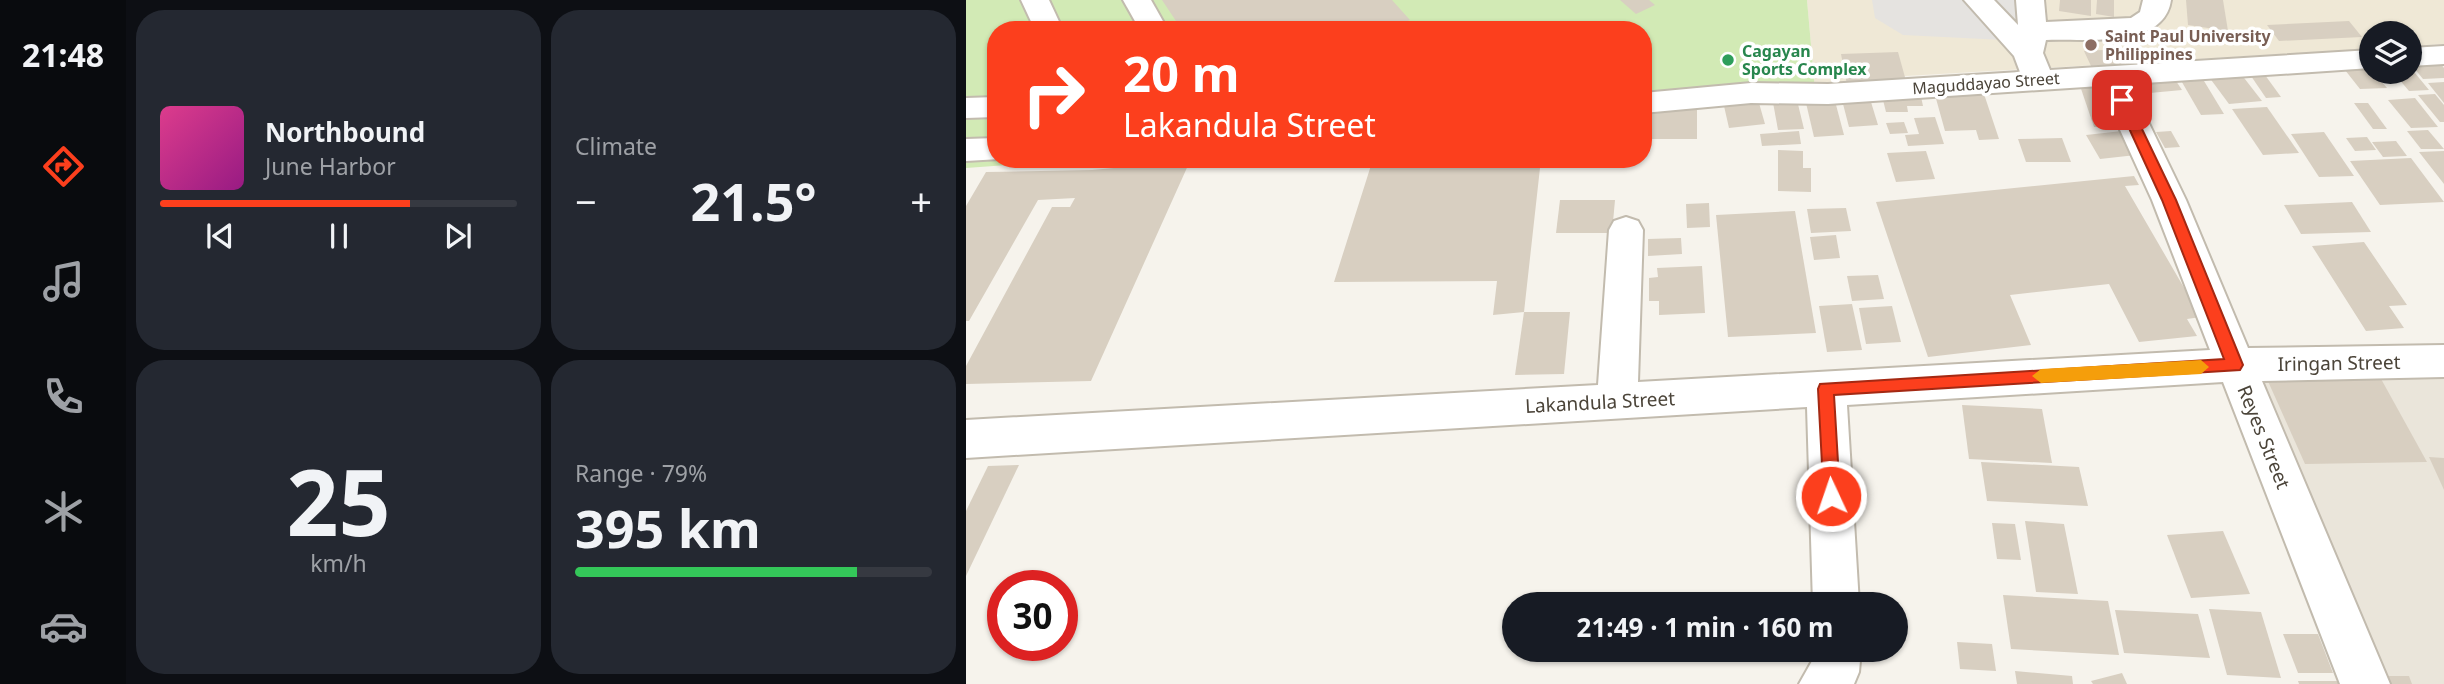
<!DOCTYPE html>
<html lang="en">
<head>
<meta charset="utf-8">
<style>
  :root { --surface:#171b24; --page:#242831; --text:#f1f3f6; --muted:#9ea1a6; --line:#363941; --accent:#fc3f1d }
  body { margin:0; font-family:"Noto Sans",sans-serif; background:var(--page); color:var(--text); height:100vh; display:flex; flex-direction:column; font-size:26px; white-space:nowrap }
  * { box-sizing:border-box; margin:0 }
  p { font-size:23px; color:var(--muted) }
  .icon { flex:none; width:38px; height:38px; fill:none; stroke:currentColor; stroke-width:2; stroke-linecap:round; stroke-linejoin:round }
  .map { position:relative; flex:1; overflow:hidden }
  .sheet { display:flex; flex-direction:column; gap:10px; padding:10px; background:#0d0f14; width:840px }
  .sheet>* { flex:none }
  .banner { position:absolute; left:21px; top:21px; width:665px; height:147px; border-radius:28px; box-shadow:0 2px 5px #0004; background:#fc3f1d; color:#fff; overflow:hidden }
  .tools { position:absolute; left:1393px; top:21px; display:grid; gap:14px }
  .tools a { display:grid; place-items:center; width:63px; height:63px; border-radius:50%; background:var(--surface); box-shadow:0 2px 5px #0004; font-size:35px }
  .speed { position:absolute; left:21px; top:570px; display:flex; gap:14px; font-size:35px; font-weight:700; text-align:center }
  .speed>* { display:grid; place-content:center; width:91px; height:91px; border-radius:50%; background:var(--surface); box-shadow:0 2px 5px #0004; line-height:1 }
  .speed .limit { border:10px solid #d22; background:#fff; color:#111 }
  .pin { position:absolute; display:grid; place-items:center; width:60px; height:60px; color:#fff; margin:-30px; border-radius:14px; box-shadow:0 4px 10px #0006 }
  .me { position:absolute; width:77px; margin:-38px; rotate:357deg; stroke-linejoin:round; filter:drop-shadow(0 0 5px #0008) }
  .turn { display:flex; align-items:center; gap:24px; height:147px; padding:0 21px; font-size:32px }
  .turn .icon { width:91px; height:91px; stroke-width:2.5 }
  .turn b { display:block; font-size:49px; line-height:60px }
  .big { font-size:52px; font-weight:700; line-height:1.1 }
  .sheet .card { flex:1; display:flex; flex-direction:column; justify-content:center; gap:10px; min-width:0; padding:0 24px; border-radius:28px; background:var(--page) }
  .sheet .dial { align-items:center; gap:0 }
  .dial b { font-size:91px; line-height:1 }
  .song { display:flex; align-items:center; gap:21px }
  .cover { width:84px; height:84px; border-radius:10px; background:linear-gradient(135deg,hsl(330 70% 55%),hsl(310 70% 35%)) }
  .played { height:7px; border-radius:4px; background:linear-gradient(90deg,var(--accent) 70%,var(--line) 70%) }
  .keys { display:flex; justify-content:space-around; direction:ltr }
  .heat { display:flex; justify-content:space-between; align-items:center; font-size:38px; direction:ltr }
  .charge { height:10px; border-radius:5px; background:linear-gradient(90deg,#34c759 79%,var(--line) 0) }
  .sheet .tiles { flex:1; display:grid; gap:10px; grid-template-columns:repeat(2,1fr) }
  .trip { position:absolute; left:536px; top:592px; width:406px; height:70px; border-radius:35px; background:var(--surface); box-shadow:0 2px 5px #0004; font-weight:700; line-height:70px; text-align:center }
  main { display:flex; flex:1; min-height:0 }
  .menu { display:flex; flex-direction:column; width:126px; justify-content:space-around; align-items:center; background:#090b0e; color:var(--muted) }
  .menu .icon { width:49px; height:49px }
  .menu .active { color:var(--accent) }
  .menu b { font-size:32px; color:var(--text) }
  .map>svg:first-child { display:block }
  .residential { fill:#eae5da }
  .education { fill:#efe8d6 }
  .green { fill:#d2eab5 }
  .parking { fill:#e5e3e0 }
  .building { fill:#d8cfc1 }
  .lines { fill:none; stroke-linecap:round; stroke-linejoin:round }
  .minor-casing { stroke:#c2bbae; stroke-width:4 }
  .minor { fill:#fff; fill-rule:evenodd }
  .route { fill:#fc3f1d; stroke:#a42913; stroke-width:2 }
  .slow { fill:#f59e0b }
  .education-dot { fill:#8d6e63; stroke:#fff; stroke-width:2.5 }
  .leisure-dot { fill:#2e9e5b; stroke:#fff; stroke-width:2.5 }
  .labels { text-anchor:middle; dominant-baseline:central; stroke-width:7; stroke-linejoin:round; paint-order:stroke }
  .far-education-label { font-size:16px; font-weight:bold; fill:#785e54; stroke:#fff; text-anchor:start }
  .far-leisure-label { font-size:16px; font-weight:bold; fill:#27864d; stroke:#fff; text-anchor:start }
  .far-street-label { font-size:16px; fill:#4b4439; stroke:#fff }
  .street-label { font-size:19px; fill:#4b4439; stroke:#fff }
</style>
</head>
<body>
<main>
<nav class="menu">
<b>21:48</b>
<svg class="icon active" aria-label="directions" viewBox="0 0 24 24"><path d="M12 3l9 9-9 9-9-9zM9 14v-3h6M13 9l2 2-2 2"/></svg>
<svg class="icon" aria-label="music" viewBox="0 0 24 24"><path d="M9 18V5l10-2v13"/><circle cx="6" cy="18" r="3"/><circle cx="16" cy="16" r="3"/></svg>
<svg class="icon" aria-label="phone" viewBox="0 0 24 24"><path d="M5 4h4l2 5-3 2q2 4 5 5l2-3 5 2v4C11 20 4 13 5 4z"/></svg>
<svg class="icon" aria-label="climate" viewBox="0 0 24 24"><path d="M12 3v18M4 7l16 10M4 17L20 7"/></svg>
<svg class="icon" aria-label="car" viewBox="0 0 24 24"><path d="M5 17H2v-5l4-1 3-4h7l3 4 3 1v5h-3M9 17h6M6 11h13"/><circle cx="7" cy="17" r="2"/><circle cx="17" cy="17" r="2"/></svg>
</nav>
<section class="sheet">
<div class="tiles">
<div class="card">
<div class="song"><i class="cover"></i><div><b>Northbound</b><p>June Harbor</p></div></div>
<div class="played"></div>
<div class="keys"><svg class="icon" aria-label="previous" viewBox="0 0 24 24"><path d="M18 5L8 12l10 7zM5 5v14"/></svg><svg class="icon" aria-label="pause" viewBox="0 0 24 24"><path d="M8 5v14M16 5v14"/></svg><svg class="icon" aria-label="next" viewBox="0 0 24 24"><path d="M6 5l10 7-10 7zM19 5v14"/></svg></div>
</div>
<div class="card"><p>Climate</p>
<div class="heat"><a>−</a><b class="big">21.5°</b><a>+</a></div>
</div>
<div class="card dial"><b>25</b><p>km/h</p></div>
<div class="card"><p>Range · 79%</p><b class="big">395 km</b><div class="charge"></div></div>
</div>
</section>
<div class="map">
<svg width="1478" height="684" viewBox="0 0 1478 684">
  <rect width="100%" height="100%" fill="#f6f3ec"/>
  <polygon class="residential" points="1268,365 1478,373 1478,684 1409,684"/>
  <polygon class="education" points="841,0 1478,0 1478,44 1444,46 1444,33 1405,33 1405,49 939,76 849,90"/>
  <polygon class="green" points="0,0 841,0 849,90 677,111 677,30 30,30 30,159 125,159 0,168"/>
  <polygon class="parking" points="906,0 1054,0 1058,41 937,35 909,18"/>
  <g class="building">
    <polygon points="196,0 426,0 444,20 431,25 435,30 216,30"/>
    <polygon points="654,0 683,0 689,5 670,14"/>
    <polygon points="1094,0 1125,0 1125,16 1093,11"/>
    <polygon points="1131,0 1148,0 1148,17 1130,14"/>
    <polygon points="1220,0 1257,0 1262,31 1222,25"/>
    <polygon points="1383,21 1396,37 1313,41 1301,25"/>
    <polygon points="1175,48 1184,63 1125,66 1118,51"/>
    <polygon points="932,52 942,88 882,90 875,54"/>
    <polygon points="1470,58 1478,68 1478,78 1457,79 1444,63 1444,60"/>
    <polygon points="1444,67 1463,90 1443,91 1427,72 1444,72"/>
    <polygon points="1405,69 1421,88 1394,89 1379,70"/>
    <polygon points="1275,74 1296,101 1263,104 1243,77"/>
    <polygon points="1299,75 1315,97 1300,98 1285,76"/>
    <polygon points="1235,76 1258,114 1235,115 1213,77"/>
    <polygon points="1111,77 1142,78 1161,128 1128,127"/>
    <polygon points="1208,78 1216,90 1173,94 1166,82"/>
    <polygon points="1478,82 1478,103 1462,83"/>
    <polygon points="915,92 954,92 957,106 941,106 942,112 920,112"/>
    <polygon points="1018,94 1033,139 1013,140 1010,130 979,131 969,95"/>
    <polygon points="1469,94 1478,105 1478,122 1474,122 1452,95"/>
    <polygon points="830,96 838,129 812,130 806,97"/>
    <polygon points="1449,98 1472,127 1445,128 1422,100"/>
    <polygon points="869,101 878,135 848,137 840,103"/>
    <polygon points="905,102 912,125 883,127 877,104"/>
    <polygon points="793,103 799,124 763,128 758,106"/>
    <polygon points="1388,103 1402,103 1421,129 1407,129"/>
    <polygon points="1301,107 1333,153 1297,155 1266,109"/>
    <polygon points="685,110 731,110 731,139 683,139"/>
    <polygon points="969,117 978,144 942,146 939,135 953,134 948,118"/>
    <polygon points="938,122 942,133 924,134 920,123"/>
    <polygon points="1462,130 1478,149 1455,149 1441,131"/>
    <polygon points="833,131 835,144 796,146 794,134"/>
    <polygon points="1156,131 1170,155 1134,159 1120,135"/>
    <polygon points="1205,131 1214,147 1199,148 1190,132"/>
    <polygon points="1358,132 1388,176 1353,177 1325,134"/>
    <polygon points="1401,137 1410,150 1389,151 1380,138"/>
    <polygon points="1096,138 1105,162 1060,162 1052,139"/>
    <polygon points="1430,141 1441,156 1417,157 1406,142"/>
    <polygon points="812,150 837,151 837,168 845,168 845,192 812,191"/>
    <polygon points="960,151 969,179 930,182 921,153"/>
    <polygon points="1478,151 1478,184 1453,152"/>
    <polygon points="1445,158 1478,202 1414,205 1384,161"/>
    <polygon points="407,159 575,159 558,312 527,315 531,281 368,282"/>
    <polygon points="577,159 599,159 599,165 576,165"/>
    <polygon points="224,161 125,381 0,384 0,366 86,207 104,207 109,198 72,200 3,321 0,321 0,206 20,172 126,170"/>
    <polygon points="1168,176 1173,185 1159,186 1235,317 1221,319 1231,336 1173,342 1143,284 1044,295 1065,345 962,357 910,202"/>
    <polygon points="594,200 649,200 646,233 590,233"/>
    <polygon points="1386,202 1405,232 1335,234 1318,205"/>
    <polygon points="743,203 744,227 721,228 720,204"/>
    <polygon points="880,208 885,231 845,233 841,209"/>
    <polygon points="829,211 850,333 762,337 750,215"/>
    <polygon points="870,235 874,258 848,260 844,237"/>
    <polygon points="715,238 716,254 682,256 682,239"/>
    <polygon points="1398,242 1441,305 1423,306 1438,328 1400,331 1346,246"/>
    <polygon points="736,266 739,313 693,315 693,301 683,301 683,278 692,277 691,268"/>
    <polygon points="912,275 918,299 886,301 881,276"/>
    <polygon points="886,304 896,350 861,352 853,306"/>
    <polygon points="926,306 935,342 900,344 893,308"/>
    <polygon points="558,312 604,312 598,374 549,375"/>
    <polygon points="1414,377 1461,462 1339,464 1301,379"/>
    <polygon points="996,405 1076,409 1086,463 1003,459"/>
    <polygon points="1463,457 1478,458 1478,490"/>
    <polygon points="1015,462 1113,467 1122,506 1021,501"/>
    <polygon points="53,465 0,576 0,511 22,466"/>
    <polygon points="1059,521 1098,524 1112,594 1070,592"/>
    <polygon points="1026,523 1049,524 1055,560 1031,559"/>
    <polygon points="1257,531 1284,594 1225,598 1201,535"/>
    <polygon points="1037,595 1142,601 1153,655 1045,649"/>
    <polygon points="1243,609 1295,612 1315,678 1261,675"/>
    <polygon points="1149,610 1232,614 1244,658 1158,653"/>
    <polygon points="1317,634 1352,634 1367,673 1332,673"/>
    <polygon points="991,642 1026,644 1030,671 994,669"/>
    <polygon points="1049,671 1106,676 1107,684 1051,684"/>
    <polygon points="1156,673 1161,684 1127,684 1125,681"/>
    <polygon points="1418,676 1443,676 1446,684 1421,684"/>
    <polygon points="1332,681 1375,681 1376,684 1333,684"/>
  </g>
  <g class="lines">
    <g class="minor-casing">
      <g id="minor">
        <polygon points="55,0 83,0 97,30 69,30"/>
        <polygon points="157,0 185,0 202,30 174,30"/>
        <path d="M998 0H1028L1052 25 1050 0H1078L1080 22 1165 18 1174 12 1177 0H1205C1198 50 1118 38 1080 40L1077 53 1084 70 1405 50V68L1164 84 1220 200 1282 348 1478 345V377L1296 381 1424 684H1374L1257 382 881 405 893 604H847L841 407 0 458V420L632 385 643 230 648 221 660 217 672 221 677 230 672 382 1244 350 1186 200 1134 86 862 104 785 103 677 113V93L785 83 862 84 1054 72 1048 56Z"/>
        <polygon points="1478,46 1478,64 1444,66 1444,48"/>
        <polygon points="30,97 30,117 0,118 0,98"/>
        <polygon points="30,138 30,159 34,159 0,161 0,139"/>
        <polygon points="847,649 895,649 893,672 888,684 833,684 846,661"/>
      </g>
    </g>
    <use href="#minor" class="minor"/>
  </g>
  <polygon class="route" points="1156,95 1162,100 1210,200 1277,365 1274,370 868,395 874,496 871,502 865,504 858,502 852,389 854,384 1258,359 1196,200 1150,100"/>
  <polygon class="slow" points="1235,360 1243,367 1235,374 1075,383 1066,376 1075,369"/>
  <circle class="education-dot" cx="1125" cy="45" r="7"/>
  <circle class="leisure-dot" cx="762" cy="60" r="7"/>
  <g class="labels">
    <g class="far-education-label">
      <text x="1139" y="36">Saint Paul University<tspan x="1139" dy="18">Philippines</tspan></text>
    </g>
    <g class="far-leisure-label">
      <text x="776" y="51">Cagayan<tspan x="776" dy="18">Sports Complex</tspan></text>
    </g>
    <g class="far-street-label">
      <text transform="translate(1020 83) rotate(-4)">Maguddayao Street</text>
    </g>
    <g class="street-label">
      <text transform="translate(1373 363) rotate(-1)">Iringan Street</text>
      <text transform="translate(634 402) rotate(-3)">Lakandula Street</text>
      <text transform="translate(1298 437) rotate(68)">Reyes Street</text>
    </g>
  </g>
</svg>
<div class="tools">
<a><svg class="icon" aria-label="layers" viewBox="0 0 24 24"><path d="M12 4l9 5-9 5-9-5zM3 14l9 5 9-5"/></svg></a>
</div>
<div class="speed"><div class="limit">30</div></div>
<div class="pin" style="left:1156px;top:100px;background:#d93025"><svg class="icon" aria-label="arrive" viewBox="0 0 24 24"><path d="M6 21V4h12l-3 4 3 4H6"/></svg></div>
<svg class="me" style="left:865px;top:496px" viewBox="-20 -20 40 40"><circle r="17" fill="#fc3f1d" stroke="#fff" stroke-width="3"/><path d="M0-11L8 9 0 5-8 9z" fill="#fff"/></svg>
<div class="trip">21:49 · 1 min · 160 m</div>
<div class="banner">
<div class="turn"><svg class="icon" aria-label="right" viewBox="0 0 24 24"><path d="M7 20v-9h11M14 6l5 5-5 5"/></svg><div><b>20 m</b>Lakandula Street</div></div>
</div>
</div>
</main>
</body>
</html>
